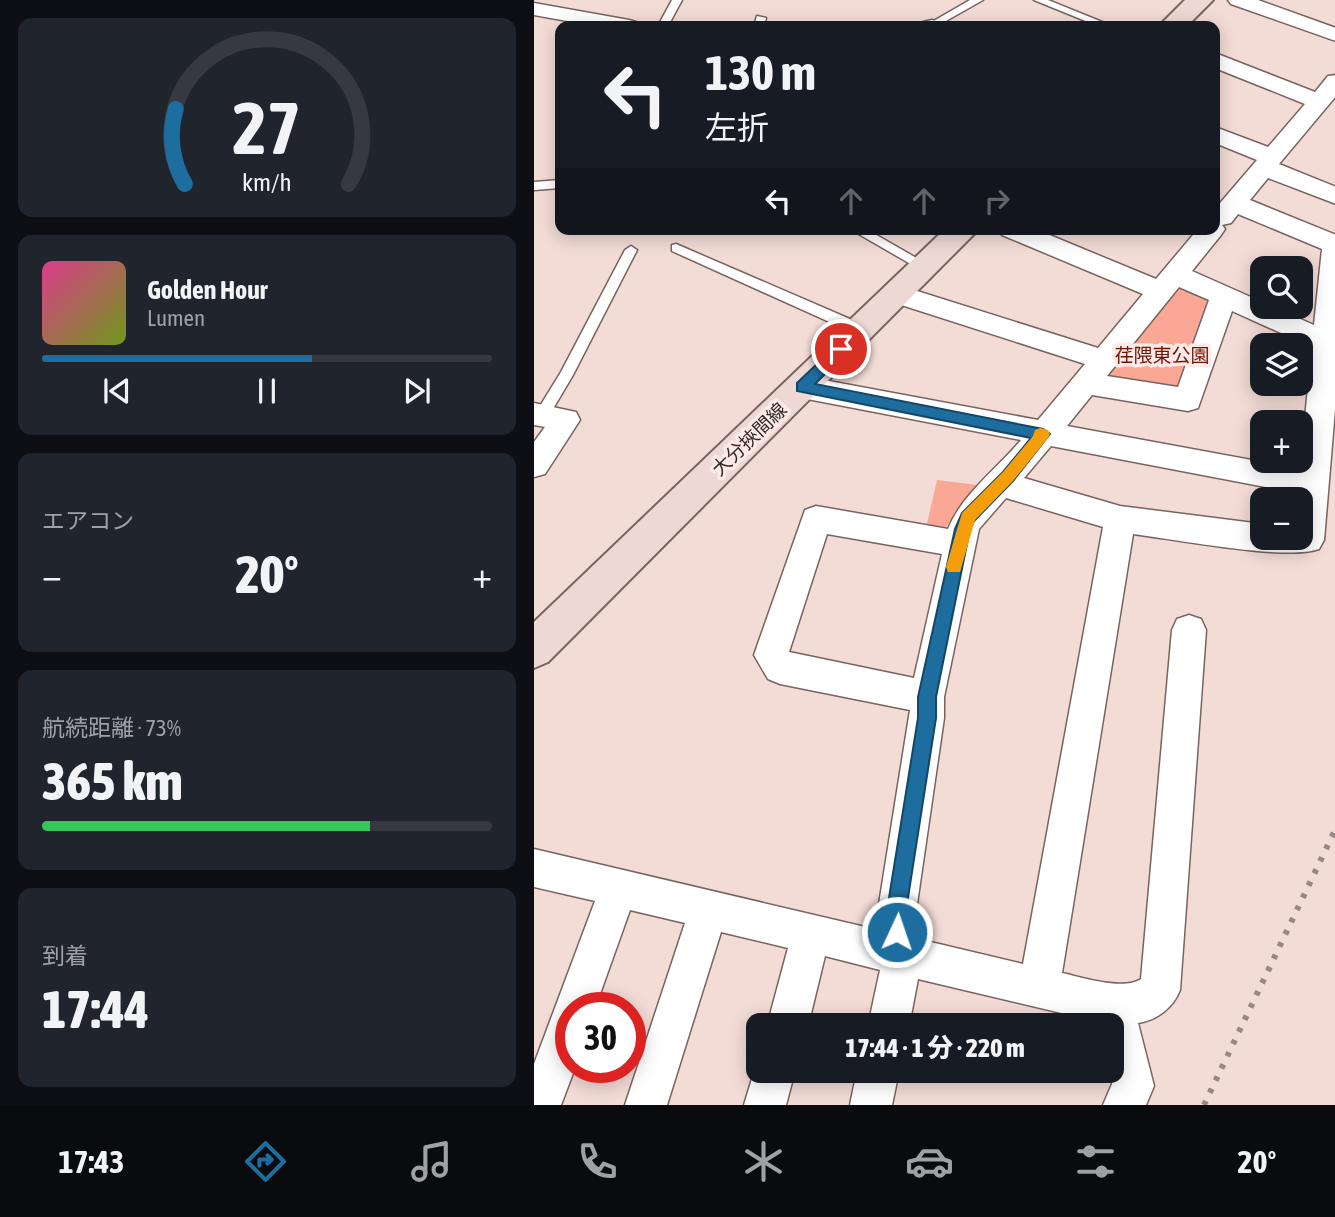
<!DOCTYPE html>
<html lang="ja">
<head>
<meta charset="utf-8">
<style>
  :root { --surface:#171b24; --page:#20242c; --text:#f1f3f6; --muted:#9ea1a6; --line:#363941; --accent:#1e6d9f }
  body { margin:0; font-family:"Asap Condensed","Noto Sans JP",sans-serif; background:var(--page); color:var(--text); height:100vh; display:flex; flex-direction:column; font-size:26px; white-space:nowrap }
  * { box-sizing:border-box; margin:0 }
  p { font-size:23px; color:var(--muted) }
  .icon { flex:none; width:38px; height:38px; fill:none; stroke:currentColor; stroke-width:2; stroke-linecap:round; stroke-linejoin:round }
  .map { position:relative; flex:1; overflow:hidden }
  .drawer { display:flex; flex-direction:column; gap:18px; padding:18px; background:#0d0f14; width:534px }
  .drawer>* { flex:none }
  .hud { position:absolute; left:21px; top:21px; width:665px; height:214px; border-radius:14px; box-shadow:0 4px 18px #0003; background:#171b24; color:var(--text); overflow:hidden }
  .buttons { position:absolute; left:716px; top:256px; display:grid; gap:14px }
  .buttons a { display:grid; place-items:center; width:63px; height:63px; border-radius:14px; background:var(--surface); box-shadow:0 4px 18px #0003; font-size:35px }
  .speed { position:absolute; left:21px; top:992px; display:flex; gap:14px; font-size:35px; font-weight:700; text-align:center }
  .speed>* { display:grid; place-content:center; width:91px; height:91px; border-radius:50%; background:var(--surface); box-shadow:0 4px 18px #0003; line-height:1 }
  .speed .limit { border:10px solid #d22; background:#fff; color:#111 }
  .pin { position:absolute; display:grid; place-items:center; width:60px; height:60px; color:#fff; margin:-30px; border:4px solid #fff; border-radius:50%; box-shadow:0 2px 7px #0007 }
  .me { position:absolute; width:77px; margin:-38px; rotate:3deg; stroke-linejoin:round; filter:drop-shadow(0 0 5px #0008) }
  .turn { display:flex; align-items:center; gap:24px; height:147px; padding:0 35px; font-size:32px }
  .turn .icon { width:91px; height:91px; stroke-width:2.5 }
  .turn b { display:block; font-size:49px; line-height:60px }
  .lanes { display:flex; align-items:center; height:66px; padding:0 35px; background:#0003; justify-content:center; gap:35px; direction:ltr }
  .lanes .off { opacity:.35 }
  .big { font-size:52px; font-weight:800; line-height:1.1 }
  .drawer .card { flex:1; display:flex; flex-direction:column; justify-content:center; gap:10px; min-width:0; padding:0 24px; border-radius:14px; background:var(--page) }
  .drawer .dial { align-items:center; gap:0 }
  .dial svg { height:182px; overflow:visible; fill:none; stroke:var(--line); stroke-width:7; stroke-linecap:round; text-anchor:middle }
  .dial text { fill:var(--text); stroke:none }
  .song { display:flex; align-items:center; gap:21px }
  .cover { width:84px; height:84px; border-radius:10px; background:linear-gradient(135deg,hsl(330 70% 55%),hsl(80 70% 35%)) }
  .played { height:7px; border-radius:4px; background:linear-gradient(90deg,var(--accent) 60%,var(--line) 60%) }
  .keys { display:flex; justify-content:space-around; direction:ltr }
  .heat { display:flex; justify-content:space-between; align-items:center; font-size:38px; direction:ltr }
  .charge { height:10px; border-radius:5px; background:linear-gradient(90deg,#34c759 73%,var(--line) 0) }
  .trip { position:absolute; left:212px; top:1013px; width:378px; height:70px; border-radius:14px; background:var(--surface); box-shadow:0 4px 18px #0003; font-weight:800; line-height:70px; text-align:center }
  .dock { display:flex; height:112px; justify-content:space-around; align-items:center; background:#090b0e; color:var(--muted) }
  .dock .icon { width:49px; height:49px }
  .dock .active { color:var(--accent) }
  .dock b { font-size:32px; color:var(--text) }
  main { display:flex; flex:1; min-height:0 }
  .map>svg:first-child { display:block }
  .green { fill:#faa796 }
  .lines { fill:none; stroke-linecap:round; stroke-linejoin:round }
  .lane-casing { stroke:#78645f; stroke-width:3 }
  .street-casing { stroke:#78645f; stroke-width:3 }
  .secondary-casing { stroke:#78645f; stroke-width:4 }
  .lane { fill:#fff; fill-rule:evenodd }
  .street { fill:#fff; fill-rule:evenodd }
  .secondary { fill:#edd8d4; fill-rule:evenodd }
  .rail { stroke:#988784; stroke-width:6; stroke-dasharray:4.5 9; stroke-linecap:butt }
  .route { fill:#1e6d9f; stroke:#144767; stroke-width:2 }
  .slow { fill:#f59e0b }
  .labels { text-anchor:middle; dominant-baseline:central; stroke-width:7; stroke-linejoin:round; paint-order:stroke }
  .park-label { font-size:19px; fill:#6d1607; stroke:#fde9e5 }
  .street-label { font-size:19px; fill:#322927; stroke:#fde9e5 }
</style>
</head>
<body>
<main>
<section class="drawer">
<div class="card dial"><svg viewBox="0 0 100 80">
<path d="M14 69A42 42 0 1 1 86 69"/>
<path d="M14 69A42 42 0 0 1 10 36" stroke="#1e6d9f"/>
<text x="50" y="56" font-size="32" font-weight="700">27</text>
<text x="50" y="72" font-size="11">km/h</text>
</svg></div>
<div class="card">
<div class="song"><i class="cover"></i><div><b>Golden Hour</b><p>Lumen</p></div></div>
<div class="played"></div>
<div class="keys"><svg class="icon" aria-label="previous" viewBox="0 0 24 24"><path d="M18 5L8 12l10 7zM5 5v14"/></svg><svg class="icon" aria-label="pause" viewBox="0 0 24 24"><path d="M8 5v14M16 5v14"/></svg><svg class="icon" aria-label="next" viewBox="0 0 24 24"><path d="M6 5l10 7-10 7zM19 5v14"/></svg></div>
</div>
<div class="card"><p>エアコン</p>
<div class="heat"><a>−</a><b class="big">20°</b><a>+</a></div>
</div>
<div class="card"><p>航続距離 · 73%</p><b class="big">365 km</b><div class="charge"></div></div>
<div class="card"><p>到着</p><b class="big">17:44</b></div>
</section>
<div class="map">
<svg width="802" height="1105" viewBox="0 0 802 1105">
  <rect width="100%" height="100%" fill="#f3dbd6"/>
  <g class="green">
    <polygon points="643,285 679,296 652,388 567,376"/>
    <path d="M403 480 444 485C439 503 422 520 407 530L392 528Z"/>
  </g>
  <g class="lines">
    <g class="lane-casing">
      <g id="lane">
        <polygon points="138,0 148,0 134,26 124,26"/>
        <polygon points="436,0 449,0 403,26 391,26"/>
        <polygon points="500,0 514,0 578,26 564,26"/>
        <polygon points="223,16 232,18 230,26 220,26"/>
        <polygon points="26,180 26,188 0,190 0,182"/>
        <polygon points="316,229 332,229 398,267 397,270 387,270"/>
        <polygon points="142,244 332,326 334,330 327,335 322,334 138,251 138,245"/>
        <polygon points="97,246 103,250 39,375 13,419 3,419 1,415 3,411 27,372 91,250"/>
      </g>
    </g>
    <g class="street-casing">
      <g id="street">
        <polygon points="694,0 724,0 802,28 802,41 697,4"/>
        <polygon points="0,3 95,20 102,22 106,26 61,26 0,15"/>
        <polygon points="398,20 405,22 409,26 385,26 389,22"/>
        <path d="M681 53 781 92 794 76 802 75V96L745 164 802 187V204L734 178 716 200 802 235V397L790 540 785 549C752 561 639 539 599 534L528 973C547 977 589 991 607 979L638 630 643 619 655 615 667 619 672 630 646 990C639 1008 623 1020 604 1023L620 1086 612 1105H569L578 1084 575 1071H578V1026H560L557 1020 384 979 375 1026H334L346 970 291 956 274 1026H233L254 948 187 932 133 1105H91L151 923 96 910 61 1008H37V1068H41L27 1105H0V1064L61 901 0 887V849L344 930 345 904 376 710 246 684 234 679 220 655 271 510 282 506 414 529C428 494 463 469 487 440L268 398 258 395 254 387 258 379 268 376 504 420 551 364 355 301 351 294 355 287 364 285 564 348 609 294 468 235 465 229H501L622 279 664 229H681V209L723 160 681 143V127L734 147 771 104 681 68ZM704 214 788 249 780 325 737 306H728V302L658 271 687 235 691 229 688 225 697 223ZM645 287 675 300 644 387 573 376ZM698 311 778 347 766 469 533 426 558 395 654 411 664 408ZM517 446 763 493V499H766V537H728V524L586 506 490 478ZM472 498 569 527 489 964 384 939 383 904 410 718V697L445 529ZM293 534 408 554 380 678 255 652Z"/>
        <polygon points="0,403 42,412 46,420 11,474 0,477 0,442 11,427 0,425"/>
        <polygon points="224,1059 224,1071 261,1071 252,1105 210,1105"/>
        <polygon points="323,1071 365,1071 358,1105 316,1105"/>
      </g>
    </g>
    <g class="secondary-casing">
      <g id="secondary">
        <polygon points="651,0 679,0 653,26 625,26"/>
        <polygon points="411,229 445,229 14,662 0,668 0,622"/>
      </g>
    </g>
    <use href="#lane" class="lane"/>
    <use href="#street" class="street"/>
    <use href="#secondary" class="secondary"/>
    <polyline class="rail" points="670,1105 802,828"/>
  </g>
  <polygon class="route" points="307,344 312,345 312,353 281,384 509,429 516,434 479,481 440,521 436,529 402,697 402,718 373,904 372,932 370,939 363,942 356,939 353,932 354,904 384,718 384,697 421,529 428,513 469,472 497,438 263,391 263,383 303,345"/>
  <polygon class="slow" points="506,428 514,430 516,434 514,438 479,481 441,520 426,572 414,572 412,567 428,513 469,472 499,436 501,430"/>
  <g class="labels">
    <g class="park-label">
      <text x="628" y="355">荏隈東公園</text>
    </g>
    <g class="street-label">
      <text transform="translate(215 439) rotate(-44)">大分挾間線</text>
    </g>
  </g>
</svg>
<div class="buttons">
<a><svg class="icon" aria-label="search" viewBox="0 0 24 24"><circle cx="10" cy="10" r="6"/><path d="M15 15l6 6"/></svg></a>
<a><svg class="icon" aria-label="layers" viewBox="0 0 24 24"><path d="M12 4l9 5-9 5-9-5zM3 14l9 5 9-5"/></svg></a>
<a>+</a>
<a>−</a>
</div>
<div class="speed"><div class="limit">30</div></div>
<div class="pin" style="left:307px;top:349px;background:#d93025"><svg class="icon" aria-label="arrive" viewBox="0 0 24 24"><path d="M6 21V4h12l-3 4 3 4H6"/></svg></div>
<svg class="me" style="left:363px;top:932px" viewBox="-20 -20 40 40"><circle r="17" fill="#1e6d9f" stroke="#fff" stroke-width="3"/><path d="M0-11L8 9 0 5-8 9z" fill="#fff"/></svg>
<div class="trip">17:44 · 1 分 · 220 m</div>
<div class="hud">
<div class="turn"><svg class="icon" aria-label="left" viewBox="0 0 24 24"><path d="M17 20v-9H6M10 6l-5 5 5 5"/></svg><div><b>130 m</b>左折</div></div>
<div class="lanes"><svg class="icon" aria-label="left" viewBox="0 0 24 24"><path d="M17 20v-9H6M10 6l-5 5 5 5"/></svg><svg class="icon off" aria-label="ahead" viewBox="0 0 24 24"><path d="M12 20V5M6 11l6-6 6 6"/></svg><svg class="icon off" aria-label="ahead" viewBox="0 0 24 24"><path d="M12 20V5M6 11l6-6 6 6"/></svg><svg class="icon off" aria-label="right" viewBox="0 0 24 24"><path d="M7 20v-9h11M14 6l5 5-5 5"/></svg></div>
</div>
</div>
</main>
<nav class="dock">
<b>17:43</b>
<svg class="icon active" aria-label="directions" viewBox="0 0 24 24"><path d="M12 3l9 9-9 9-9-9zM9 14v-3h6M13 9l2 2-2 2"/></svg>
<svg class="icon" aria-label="music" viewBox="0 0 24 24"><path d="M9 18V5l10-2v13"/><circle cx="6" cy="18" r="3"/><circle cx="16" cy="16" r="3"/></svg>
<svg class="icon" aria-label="phone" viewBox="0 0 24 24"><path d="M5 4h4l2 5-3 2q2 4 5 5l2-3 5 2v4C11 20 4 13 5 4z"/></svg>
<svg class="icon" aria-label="climate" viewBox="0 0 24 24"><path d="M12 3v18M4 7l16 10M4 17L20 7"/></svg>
<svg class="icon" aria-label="car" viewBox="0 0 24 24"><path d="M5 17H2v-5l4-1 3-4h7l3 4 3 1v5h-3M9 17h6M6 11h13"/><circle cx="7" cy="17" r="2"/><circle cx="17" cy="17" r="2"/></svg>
<svg class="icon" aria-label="filters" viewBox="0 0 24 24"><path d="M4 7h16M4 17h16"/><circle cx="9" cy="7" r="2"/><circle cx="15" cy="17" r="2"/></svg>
<b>20°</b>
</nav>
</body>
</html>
